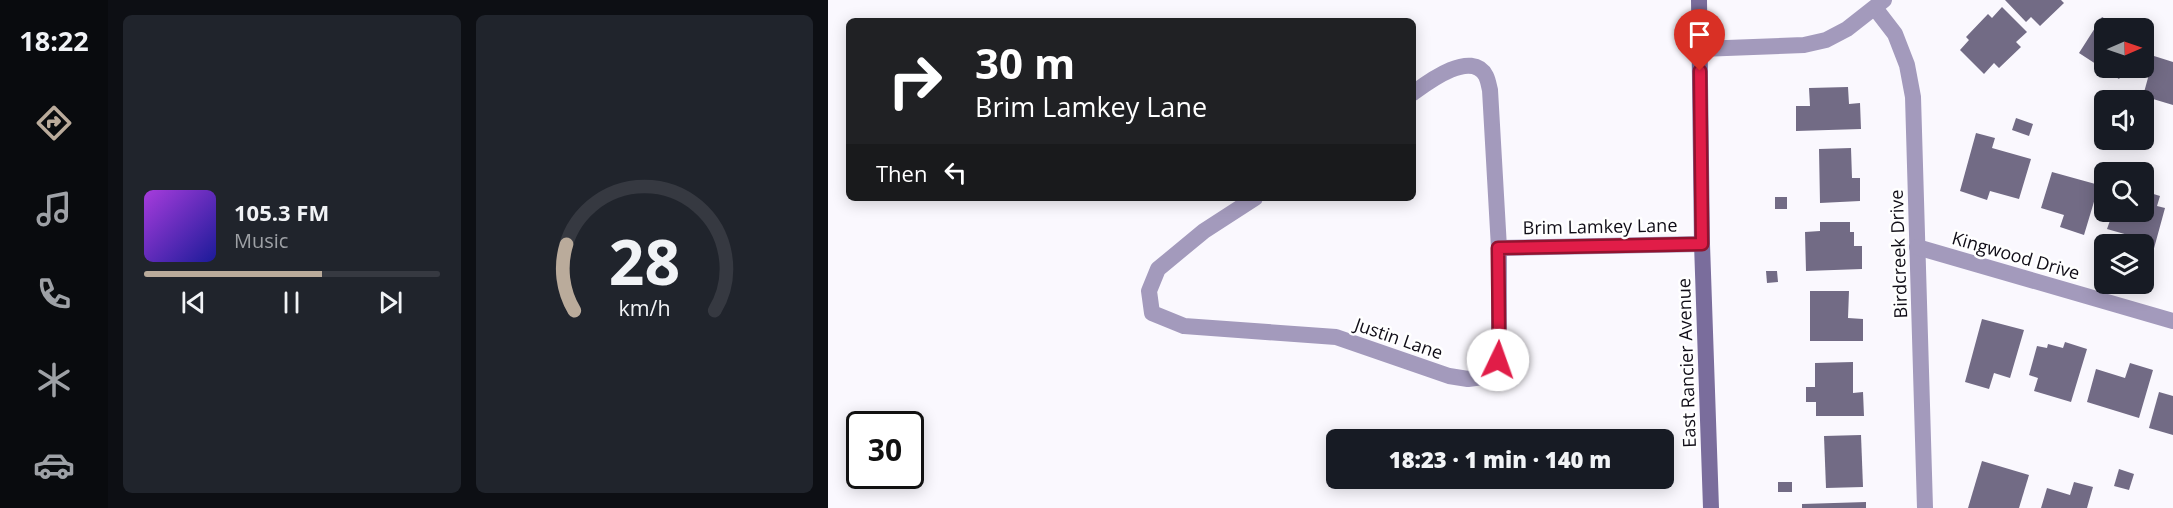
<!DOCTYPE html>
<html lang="en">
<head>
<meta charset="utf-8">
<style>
  :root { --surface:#171b24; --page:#20242c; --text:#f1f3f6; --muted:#9ea1a6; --line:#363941; --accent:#baab9b }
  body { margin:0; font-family:"Open Sans",sans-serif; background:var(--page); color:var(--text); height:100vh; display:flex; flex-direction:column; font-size:22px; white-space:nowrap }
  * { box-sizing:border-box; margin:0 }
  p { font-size:20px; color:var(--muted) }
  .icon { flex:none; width:33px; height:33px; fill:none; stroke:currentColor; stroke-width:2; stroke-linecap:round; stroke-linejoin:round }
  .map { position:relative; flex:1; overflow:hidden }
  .details { display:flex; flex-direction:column; gap:15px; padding:15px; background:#0d0f14; width:720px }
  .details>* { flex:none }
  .top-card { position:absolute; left:18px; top:18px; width:570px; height:183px; border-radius:9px; box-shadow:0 3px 15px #0003; background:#202124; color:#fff; overflow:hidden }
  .needle { width:39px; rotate:88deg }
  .controls { position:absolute; left:1266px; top:18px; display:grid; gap:12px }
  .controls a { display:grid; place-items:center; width:60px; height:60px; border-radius:9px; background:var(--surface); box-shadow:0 3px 15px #0003; font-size:30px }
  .speed { position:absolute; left:18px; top:411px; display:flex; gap:12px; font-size:30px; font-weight:700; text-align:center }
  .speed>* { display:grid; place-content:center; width:78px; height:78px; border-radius:50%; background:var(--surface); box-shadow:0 3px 15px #0003; line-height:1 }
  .speed .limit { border:3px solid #111; border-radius:9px; background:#fff; color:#111 }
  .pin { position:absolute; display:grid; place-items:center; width:51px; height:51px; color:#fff; margin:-62px -26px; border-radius:50% 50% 50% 0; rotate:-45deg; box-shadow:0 0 6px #0007 }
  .pin .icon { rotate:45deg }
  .me { position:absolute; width:66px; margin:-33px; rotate:3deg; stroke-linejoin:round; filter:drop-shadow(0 0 4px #0008) }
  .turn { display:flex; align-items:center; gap:21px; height:126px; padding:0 30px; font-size:27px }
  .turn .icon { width:78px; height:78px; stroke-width:2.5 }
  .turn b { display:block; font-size:42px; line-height:51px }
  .then { display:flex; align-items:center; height:57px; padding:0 30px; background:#0003; gap:12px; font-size:22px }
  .details .card { flex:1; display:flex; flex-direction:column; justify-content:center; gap:9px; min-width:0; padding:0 21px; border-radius:9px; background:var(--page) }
  .details .dial { align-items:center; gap:0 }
  .dial svg { height:156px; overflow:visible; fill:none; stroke:var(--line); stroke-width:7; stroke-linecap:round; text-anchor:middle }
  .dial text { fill:var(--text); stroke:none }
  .song { display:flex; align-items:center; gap:18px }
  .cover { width:72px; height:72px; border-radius:9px; background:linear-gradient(135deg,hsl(280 70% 55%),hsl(240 70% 35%)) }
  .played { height:6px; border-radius:3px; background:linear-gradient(90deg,var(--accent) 60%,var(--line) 60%) }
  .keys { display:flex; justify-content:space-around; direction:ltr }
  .details .tiles { flex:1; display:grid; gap:15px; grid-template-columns:repeat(2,1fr) }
  .trip { position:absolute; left:498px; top:429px; width:348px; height:60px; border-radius:9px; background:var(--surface); box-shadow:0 3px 15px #0003; font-weight:800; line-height:60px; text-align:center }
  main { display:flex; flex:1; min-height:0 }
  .menu { display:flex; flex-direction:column; width:108px; justify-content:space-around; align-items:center; background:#090b0e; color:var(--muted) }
  .menu .icon { width:42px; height:42px }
  .menu .selected { color:var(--accent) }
  .menu b { font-size:27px; color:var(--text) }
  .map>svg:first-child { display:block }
  .building { fill:#726b85 }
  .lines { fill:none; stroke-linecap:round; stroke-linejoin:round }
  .minor { stroke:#a39abc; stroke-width:16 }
  .secondary { stroke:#7a6d9c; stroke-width:16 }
  .route-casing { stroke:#92132f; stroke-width:15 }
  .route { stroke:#e11d48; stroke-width:10 }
  .labels { text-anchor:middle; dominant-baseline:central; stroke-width:5; stroke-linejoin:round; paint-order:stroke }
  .street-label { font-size:18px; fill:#100d17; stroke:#fff }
</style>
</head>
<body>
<main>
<nav class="menu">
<b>18:22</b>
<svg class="icon selected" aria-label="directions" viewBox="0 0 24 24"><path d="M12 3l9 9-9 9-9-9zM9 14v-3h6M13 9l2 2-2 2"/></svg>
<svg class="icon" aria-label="music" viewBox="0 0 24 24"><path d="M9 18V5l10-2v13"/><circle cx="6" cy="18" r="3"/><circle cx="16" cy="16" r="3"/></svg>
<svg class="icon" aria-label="phone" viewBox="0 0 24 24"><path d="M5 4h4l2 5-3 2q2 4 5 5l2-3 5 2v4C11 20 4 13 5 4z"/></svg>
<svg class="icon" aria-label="climate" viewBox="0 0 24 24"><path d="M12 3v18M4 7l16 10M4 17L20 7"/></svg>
<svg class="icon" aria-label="car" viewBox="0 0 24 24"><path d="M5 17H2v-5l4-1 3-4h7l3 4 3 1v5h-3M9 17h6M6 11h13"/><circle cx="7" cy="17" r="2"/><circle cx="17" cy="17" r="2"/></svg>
</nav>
<section class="details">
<div class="tiles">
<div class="card">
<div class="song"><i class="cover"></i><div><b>105.3 FM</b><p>Music</p></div></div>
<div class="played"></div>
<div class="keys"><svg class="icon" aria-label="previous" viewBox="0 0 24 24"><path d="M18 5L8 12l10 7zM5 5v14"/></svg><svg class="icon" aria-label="pause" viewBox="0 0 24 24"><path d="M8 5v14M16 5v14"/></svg><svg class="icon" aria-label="next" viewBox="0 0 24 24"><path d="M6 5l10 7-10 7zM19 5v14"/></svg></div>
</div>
<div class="card dial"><svg viewBox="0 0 100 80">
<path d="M14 69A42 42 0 1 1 86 69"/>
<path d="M14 69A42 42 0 0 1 10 35" stroke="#baab9b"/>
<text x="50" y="56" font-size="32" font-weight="700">28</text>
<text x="50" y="72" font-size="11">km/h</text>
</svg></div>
</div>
</section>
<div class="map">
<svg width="1345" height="508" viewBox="0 0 1345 508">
  <rect width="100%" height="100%" fill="#faf8fe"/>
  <g class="building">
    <polygon points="1177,0 1233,0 1236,3 1212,26 1203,17 1198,22"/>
    <polygon points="1174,7 1199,32 1188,42 1193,47 1171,68 1166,63 1156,74 1132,50 1141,40 1138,37 1160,14 1164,18"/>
    <polygon points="1274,17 1293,28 1276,28 1276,68 1299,68 1291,79 1251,53"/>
    <polygon points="1326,56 1345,62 1345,105 1315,96"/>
    <polygon points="1020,87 1021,104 1032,103 1033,129 968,131 968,106 982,106 981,88"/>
    <polygon points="1188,118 1205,124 1201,136 1184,130"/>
    <polygon points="1148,133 1167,138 1164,148 1203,159 1191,199 1162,191 1159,200 1132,191"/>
    <polygon points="1023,148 1024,178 1032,178 1032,201 992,203 991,149"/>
    <polygon points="1224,172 1271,185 1256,235 1232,227 1236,215 1213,208"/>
    <polygon points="1316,191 1332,196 1329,206 1337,208 1325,252 1316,249 1316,244 1305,244 1307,237 1279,229 1285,212 1316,212"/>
    <rect x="947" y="197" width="12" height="12"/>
    <polygon points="992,222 1022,222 1022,232 1026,232 1026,246 1034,246 1034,269 978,271 977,232 992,231"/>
    <polygon points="938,271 949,271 950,282 939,283"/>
    <polygon points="982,291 1021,291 1020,318 1035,319 1035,341 982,341"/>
    <polygon points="1154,319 1196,330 1182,378 1166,373 1161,389 1137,382"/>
    <polygon points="1237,342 1259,349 1243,402 1206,391 1210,378 1201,375 1209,346 1219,348 1220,344 1235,348"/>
    <polygon points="1025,362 1025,393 1035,392 1036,416 988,416 988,402 978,402 978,387 987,387 987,363"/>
    <polygon points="1302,363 1325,370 1311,418 1259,402 1268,369 1297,378"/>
    <polygon points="1331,392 1345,396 1345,435 1321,428"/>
    <polygon points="1033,435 1035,487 998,488 996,436"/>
    <polygon points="1154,461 1201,475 1191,508 1140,508"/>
    <polygon points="1291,469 1306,474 1301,490 1286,486"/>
    <rect x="950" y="482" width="14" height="10"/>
    <polygon points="1246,482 1265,487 1259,508 1213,508 1219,488 1242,495"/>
    <polygon points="1038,502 1038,508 974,508 974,504"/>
  </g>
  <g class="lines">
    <g class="minor">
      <polyline points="1047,8 1067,34 1079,65 1085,97 1097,508"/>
      <polyline points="872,49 976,45 998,40 1019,29 1056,0"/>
      <path d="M427 198 376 231 330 269 321 291 324 313 356 326 508 337 621 376 640 379 655 377 670 360 671 336V248L662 90C661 86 660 80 658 76 644 49 600 82 585 93"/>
      <polyline points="1089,247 1345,321"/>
      <polyline points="671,248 874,244"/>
    </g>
    <polyline class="secondary" points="871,0 874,244 883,508"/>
  </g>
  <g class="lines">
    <g class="route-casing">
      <polyline id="route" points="670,360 671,336 670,248 874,244 872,71"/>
    </g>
    <use href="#route" class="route"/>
  </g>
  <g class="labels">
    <g class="street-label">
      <text transform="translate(772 226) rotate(-1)">Brim Lamkey Lane</text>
      <text transform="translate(1070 254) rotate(-92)">Birdcreek Drive</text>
      <text transform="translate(1188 255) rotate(16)">Kingwood Drive</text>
      <text transform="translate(571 338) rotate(19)">Justin Lane</text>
      <text transform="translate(858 363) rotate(-92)">East Rancier Avenue</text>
    </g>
  </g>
</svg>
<div class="controls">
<a><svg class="needle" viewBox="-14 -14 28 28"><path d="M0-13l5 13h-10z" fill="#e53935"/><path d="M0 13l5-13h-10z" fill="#9ea1a6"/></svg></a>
<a><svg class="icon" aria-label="sound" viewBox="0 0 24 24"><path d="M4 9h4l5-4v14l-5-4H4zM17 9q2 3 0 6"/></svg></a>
<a><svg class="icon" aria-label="search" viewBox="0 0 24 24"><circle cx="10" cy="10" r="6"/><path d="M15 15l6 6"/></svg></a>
<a><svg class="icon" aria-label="layers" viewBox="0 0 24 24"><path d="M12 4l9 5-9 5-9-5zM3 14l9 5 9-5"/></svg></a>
</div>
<div class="speed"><div class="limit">30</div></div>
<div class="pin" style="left:872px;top:71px;background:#d93025"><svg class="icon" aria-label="arrive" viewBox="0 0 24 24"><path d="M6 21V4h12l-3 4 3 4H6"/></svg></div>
<svg class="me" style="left:670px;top:360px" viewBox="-20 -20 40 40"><circle r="19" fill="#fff"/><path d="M0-13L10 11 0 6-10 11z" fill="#e11d48"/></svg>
<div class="trip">18:23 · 1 min · 140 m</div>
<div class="top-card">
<div class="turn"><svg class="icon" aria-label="right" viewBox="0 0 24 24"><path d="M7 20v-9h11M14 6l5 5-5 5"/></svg><div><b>30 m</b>Brim Lamkey Lane</div></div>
<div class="then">Then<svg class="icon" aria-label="left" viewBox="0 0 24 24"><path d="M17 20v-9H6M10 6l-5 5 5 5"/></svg></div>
</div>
</div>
</main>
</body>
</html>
